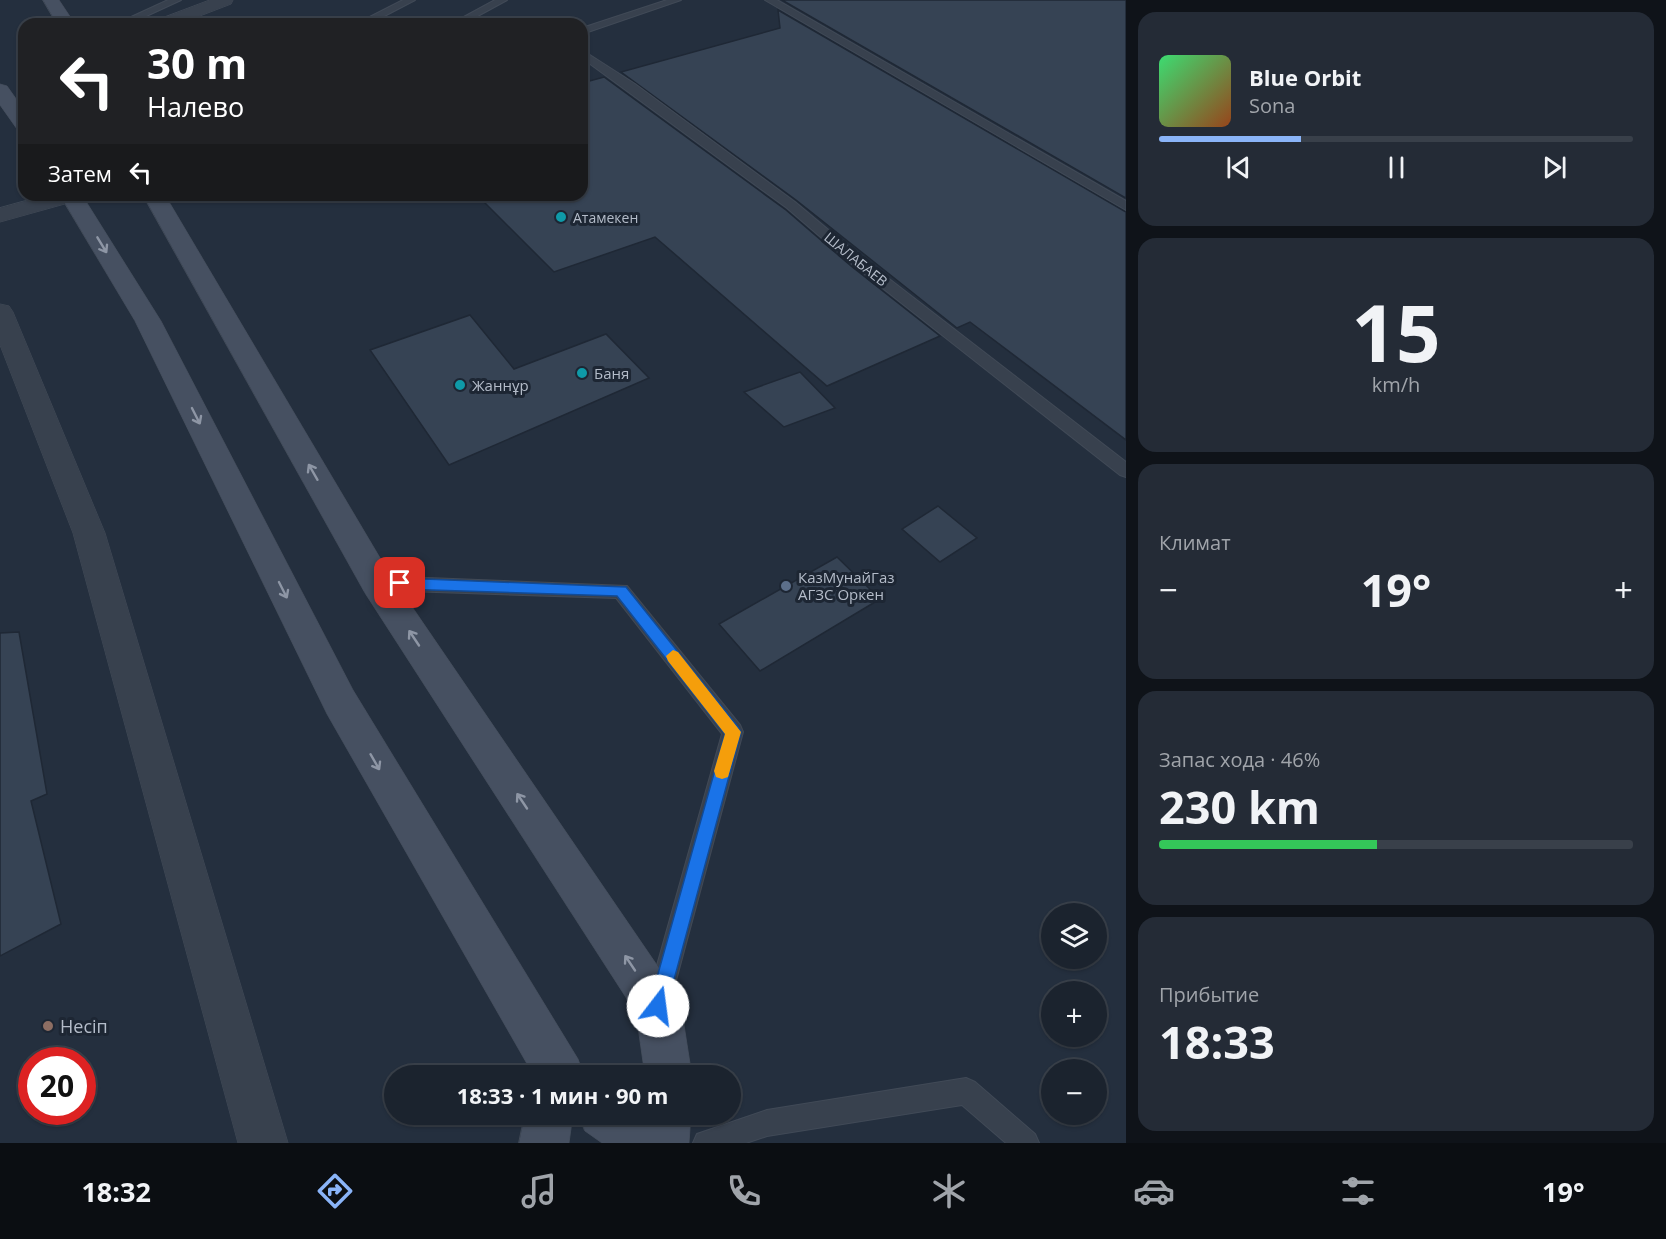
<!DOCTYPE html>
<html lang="ru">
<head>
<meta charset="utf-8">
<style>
  :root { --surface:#1b232e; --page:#242b36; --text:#f1f3f6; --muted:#a0a4aa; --line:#39404a; --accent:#8ab4f8 }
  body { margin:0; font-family:"Open Sans",sans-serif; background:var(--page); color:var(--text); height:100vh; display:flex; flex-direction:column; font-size:22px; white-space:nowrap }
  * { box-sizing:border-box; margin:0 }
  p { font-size:20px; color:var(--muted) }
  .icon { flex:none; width:33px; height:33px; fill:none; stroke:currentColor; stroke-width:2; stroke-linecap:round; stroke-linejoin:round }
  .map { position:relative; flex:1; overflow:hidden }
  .details { display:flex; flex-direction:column; gap:12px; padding:12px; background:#0f1319; width:540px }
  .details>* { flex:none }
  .guide { position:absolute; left:18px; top:18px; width:570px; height:183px; border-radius:18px; box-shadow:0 2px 4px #0004,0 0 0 2px var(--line); background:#202124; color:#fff; overflow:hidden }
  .controls { position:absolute; left:1041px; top:903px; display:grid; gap:12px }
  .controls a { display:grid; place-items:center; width:66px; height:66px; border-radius:50%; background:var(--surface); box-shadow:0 2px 4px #0004,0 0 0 2px var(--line); font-size:30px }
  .speed { position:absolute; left:18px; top:1047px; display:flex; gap:12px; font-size:30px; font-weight:700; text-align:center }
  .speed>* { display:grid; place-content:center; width:78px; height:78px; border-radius:50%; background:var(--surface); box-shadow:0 2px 4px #0004,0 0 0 2px var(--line); line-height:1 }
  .speed .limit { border:9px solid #d22; background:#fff; color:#111 }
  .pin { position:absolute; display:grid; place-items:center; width:51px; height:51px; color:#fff; margin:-26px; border-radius:12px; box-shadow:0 3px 9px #0006 }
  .me { position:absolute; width:66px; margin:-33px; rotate:15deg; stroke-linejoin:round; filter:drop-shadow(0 0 4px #0008) }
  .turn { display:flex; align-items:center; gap:21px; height:126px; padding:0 30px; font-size:27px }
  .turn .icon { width:78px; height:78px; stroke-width:2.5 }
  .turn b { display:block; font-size:42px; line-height:51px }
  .then { display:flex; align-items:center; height:57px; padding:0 30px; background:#0003; gap:12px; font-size:22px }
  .big { font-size:45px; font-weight:700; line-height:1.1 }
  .details .widget { flex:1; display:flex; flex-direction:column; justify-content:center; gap:9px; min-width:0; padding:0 21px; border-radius:18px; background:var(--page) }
  .details .dial { align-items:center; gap:0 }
  .dial b { font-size:78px; line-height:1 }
  .song { display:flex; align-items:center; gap:18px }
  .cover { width:72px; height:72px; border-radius:9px; background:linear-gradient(135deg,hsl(140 70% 55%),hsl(20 70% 35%)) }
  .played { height:6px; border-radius:3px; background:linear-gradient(90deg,var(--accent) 30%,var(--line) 30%) }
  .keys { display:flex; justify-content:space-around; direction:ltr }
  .heat { display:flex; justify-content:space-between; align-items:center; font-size:33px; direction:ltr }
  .charge { height:9px; border-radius:4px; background:linear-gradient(90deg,#34c759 46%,var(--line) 0) }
  .trip { position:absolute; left:384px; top:1065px; width:357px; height:60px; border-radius:30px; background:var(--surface); box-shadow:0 2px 4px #0004,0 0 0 2px var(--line); font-weight:700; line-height:60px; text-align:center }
  .menu { display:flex; height:96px; justify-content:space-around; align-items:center; background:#0b0e12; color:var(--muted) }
  .menu .icon { width:42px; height:42px }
  .menu .active { color:var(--accent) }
  .menu b { font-size:27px; color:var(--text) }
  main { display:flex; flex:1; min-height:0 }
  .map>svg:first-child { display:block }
  .building { fill:#364354; stroke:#1f2835; stroke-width:1.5 }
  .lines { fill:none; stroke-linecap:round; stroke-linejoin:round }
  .lane-casing { stroke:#414a57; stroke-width:2 }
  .street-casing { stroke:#414a57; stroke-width:1 }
  .secondary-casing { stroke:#414a57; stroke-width:1 }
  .lane { fill:#38414e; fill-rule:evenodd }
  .street { fill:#38414e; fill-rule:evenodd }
  .secondary { fill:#465061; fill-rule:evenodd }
  .oneway { stroke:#8e96a5 }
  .route { fill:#1a73e8; stroke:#114b97; stroke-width:1.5 }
  .slow { fill:#f59e0b }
  .culture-dot { fill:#0f9aa8; stroke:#1d2633; stroke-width:2 }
  .service-dot { fill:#5c6f8a; stroke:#1d2633; stroke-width:2 }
  .education-dot { fill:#8d6e63; stroke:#1d2633; stroke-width:2 }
  .labels { text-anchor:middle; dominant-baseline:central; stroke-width:6; stroke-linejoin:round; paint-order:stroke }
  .far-poi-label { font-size:14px; fill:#b4bcc9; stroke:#1d2633; text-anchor:start }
  .far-street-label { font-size:14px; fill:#b4bcc9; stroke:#1d2633 }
  .poi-label { font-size:15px; fill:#b4bcc9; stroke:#1d2633; text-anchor:start }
  .near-poi-label { font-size:18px; fill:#b4bcc9; stroke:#1d2633; text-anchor:start }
</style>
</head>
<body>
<main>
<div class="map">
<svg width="1126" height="1143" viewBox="0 0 1126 1143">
  <rect width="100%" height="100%" fill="#242f3e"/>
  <g class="building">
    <polygon points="782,0 1126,0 1126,198"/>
    <polygon points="778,10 1126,212 1126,440 970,322 957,328 796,200 621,72 780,28"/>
    <polygon points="604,77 786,210 851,266 940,336 827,386 655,237 554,272 477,195 582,195 582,83"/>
    <polygon points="470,315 514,369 606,334 649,378 449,465 370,350"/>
    <polygon points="800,372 835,408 784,427 744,392"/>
    <polygon points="938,506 977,538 940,562 902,529"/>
    <polygon points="837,557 880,599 760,671 719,624"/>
    <polygon points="19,632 47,794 31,801 61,924 0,956 0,633"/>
  </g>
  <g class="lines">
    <g class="lane-casing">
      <g id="lane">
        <polygon points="168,0 181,0 129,24 116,24"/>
        <polygon points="403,0 415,0 369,24 356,24"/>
        <polygon points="495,0 507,0 463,24 451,24"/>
        <polygon points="667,0 681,0 582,34 582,28"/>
        <polygon points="765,0 777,0 1126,201 1126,210"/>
        <polygon points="582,50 635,84 795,202 862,258 1126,462 1126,477 1120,475 852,264 787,208 582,58"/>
        <polygon points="377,576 627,586 740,725 743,732 668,1010 659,1013 650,1010 647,1001 722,734 616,598 377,590 371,588 368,583 371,578"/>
        <polygon points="966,1078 975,1082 1035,1134 1039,1143 1006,1143 962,1105 767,1136 746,1143 693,1143 697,1134 767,1110"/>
      </g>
    </g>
    <g class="street-casing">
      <g id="street">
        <polygon points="210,0 233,0 231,4 179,24 154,24 157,20"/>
        <polygon points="46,195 82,195 79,200 0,222 0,208"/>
        <polygon points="0,304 9,306 13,312 105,533 288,1143 238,1143 73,533 0,345"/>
      </g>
    </g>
    <g class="secondary-casing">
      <g id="secondary">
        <polygon points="43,0 59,0 75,24 57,24"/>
        <polygon points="0,84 7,86 24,110 24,131 17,129 0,105"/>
        <polygon points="60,195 82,195 161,321 353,690 578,1059 584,1076 534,1076 327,714 135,321"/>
        <polygon points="143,195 165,195 389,573 674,990 681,1006 692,1076 645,1076 636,1013 365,593"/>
        <polygon points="525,1114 573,1114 569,1143 519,1143"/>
        <polygon points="578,1114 691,1114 689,1143 602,1143 585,1131"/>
      </g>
    </g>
    <use href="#lane" class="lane"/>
    <use href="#street" class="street"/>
    <use href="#secondary" class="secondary"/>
  </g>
  <defs><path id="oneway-shaft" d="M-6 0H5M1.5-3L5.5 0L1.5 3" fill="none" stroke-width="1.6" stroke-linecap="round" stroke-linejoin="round" transform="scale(1.5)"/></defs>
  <g class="oneway">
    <use href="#oneway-shaft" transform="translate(102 245) rotate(59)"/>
    <use href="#oneway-shaft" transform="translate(196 416) rotate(63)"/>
    <use href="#oneway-shaft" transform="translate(313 472) rotate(-120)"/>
    <use href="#oneway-shaft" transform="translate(283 590) rotate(63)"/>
    <use href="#oneway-shaft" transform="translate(414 638) rotate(-124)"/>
    <use href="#oneway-shaft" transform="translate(375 762) rotate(60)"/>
    <use href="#oneway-shaft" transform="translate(522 801) rotate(-124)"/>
    <use href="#oneway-shaft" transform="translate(630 963) rotate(-124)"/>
  </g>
  <polygon class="route" points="400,578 626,587 738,727 741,732 665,1013 658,1015 652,1013 649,1006 725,734 617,596 400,589 393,583"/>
  <polygon class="slow" points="673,650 678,652 741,732 728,777 722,779 716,777 714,771 725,734 668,661 666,656"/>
  <g class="culture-dot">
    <circle cx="561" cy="217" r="6"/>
    <circle cx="582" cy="373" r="6"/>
    <circle cx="460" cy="385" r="6"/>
  </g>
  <circle class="service-dot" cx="786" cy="586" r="6"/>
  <circle class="education-dot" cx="48" cy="1026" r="6"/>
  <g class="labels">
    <g class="far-poi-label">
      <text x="573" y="217">Атамекен</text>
    </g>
    <g class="far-street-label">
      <text transform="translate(856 259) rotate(39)">ШАЛАБАЕВ</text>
    </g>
    <g class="poi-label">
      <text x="594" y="373">Баня</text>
      <text x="472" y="385">Жаннұр</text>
      <text x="798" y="577">КазМунайГаз<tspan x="798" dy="17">АГЗС Оркен</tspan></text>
    </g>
    <g class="near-poi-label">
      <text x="60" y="1026">Несіп</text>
    </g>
  </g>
</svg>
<div class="controls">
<a><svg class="icon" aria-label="layers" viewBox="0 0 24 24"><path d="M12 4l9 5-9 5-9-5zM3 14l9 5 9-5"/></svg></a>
<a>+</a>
<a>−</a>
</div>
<div class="speed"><div class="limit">20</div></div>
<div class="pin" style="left:400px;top:583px;background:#d93025"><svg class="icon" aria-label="arrive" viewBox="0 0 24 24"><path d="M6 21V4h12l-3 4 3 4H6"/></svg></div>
<svg class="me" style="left:658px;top:1006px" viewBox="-20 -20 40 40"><circle r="19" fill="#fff"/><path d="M0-13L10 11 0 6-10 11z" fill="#1a73e8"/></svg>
<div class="trip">18:33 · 1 мин · 90 m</div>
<div class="guide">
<div class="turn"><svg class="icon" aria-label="left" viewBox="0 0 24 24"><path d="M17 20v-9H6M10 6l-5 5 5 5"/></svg><div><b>30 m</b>Налево</div></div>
<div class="then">Затем<svg class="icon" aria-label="left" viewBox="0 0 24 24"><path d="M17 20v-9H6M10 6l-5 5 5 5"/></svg></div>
</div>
</div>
<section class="details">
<div class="widget">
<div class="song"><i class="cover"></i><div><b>Blue Orbit</b><p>Sona</p></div></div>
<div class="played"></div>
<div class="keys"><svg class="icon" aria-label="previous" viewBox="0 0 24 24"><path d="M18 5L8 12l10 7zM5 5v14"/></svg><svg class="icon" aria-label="pause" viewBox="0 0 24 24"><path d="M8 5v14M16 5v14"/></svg><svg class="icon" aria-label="next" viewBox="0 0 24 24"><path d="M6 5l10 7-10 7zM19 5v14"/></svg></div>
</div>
<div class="widget dial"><b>15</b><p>km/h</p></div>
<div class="widget"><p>Климат</p>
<div class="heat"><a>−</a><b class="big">19°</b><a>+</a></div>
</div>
<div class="widget"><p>Запас хода · 46%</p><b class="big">230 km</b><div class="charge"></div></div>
<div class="widget"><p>Прибытие</p><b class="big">18:33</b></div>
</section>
</main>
<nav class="menu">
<b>18:32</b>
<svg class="icon active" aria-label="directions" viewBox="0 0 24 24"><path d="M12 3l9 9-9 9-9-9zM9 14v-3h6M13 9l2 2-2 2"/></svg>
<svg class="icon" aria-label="music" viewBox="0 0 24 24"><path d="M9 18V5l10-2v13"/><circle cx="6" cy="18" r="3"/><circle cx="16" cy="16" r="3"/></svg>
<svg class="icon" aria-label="phone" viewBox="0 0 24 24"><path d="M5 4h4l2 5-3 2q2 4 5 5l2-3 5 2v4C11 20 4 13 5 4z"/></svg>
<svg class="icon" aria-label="climate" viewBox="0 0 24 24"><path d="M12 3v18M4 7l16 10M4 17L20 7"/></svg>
<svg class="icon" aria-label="car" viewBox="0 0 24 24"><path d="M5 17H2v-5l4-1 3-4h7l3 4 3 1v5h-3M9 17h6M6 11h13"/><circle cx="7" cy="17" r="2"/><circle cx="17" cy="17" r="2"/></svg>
<svg class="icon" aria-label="filters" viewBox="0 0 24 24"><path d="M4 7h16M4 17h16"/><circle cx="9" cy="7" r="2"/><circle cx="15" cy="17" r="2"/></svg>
<b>19°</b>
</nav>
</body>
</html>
